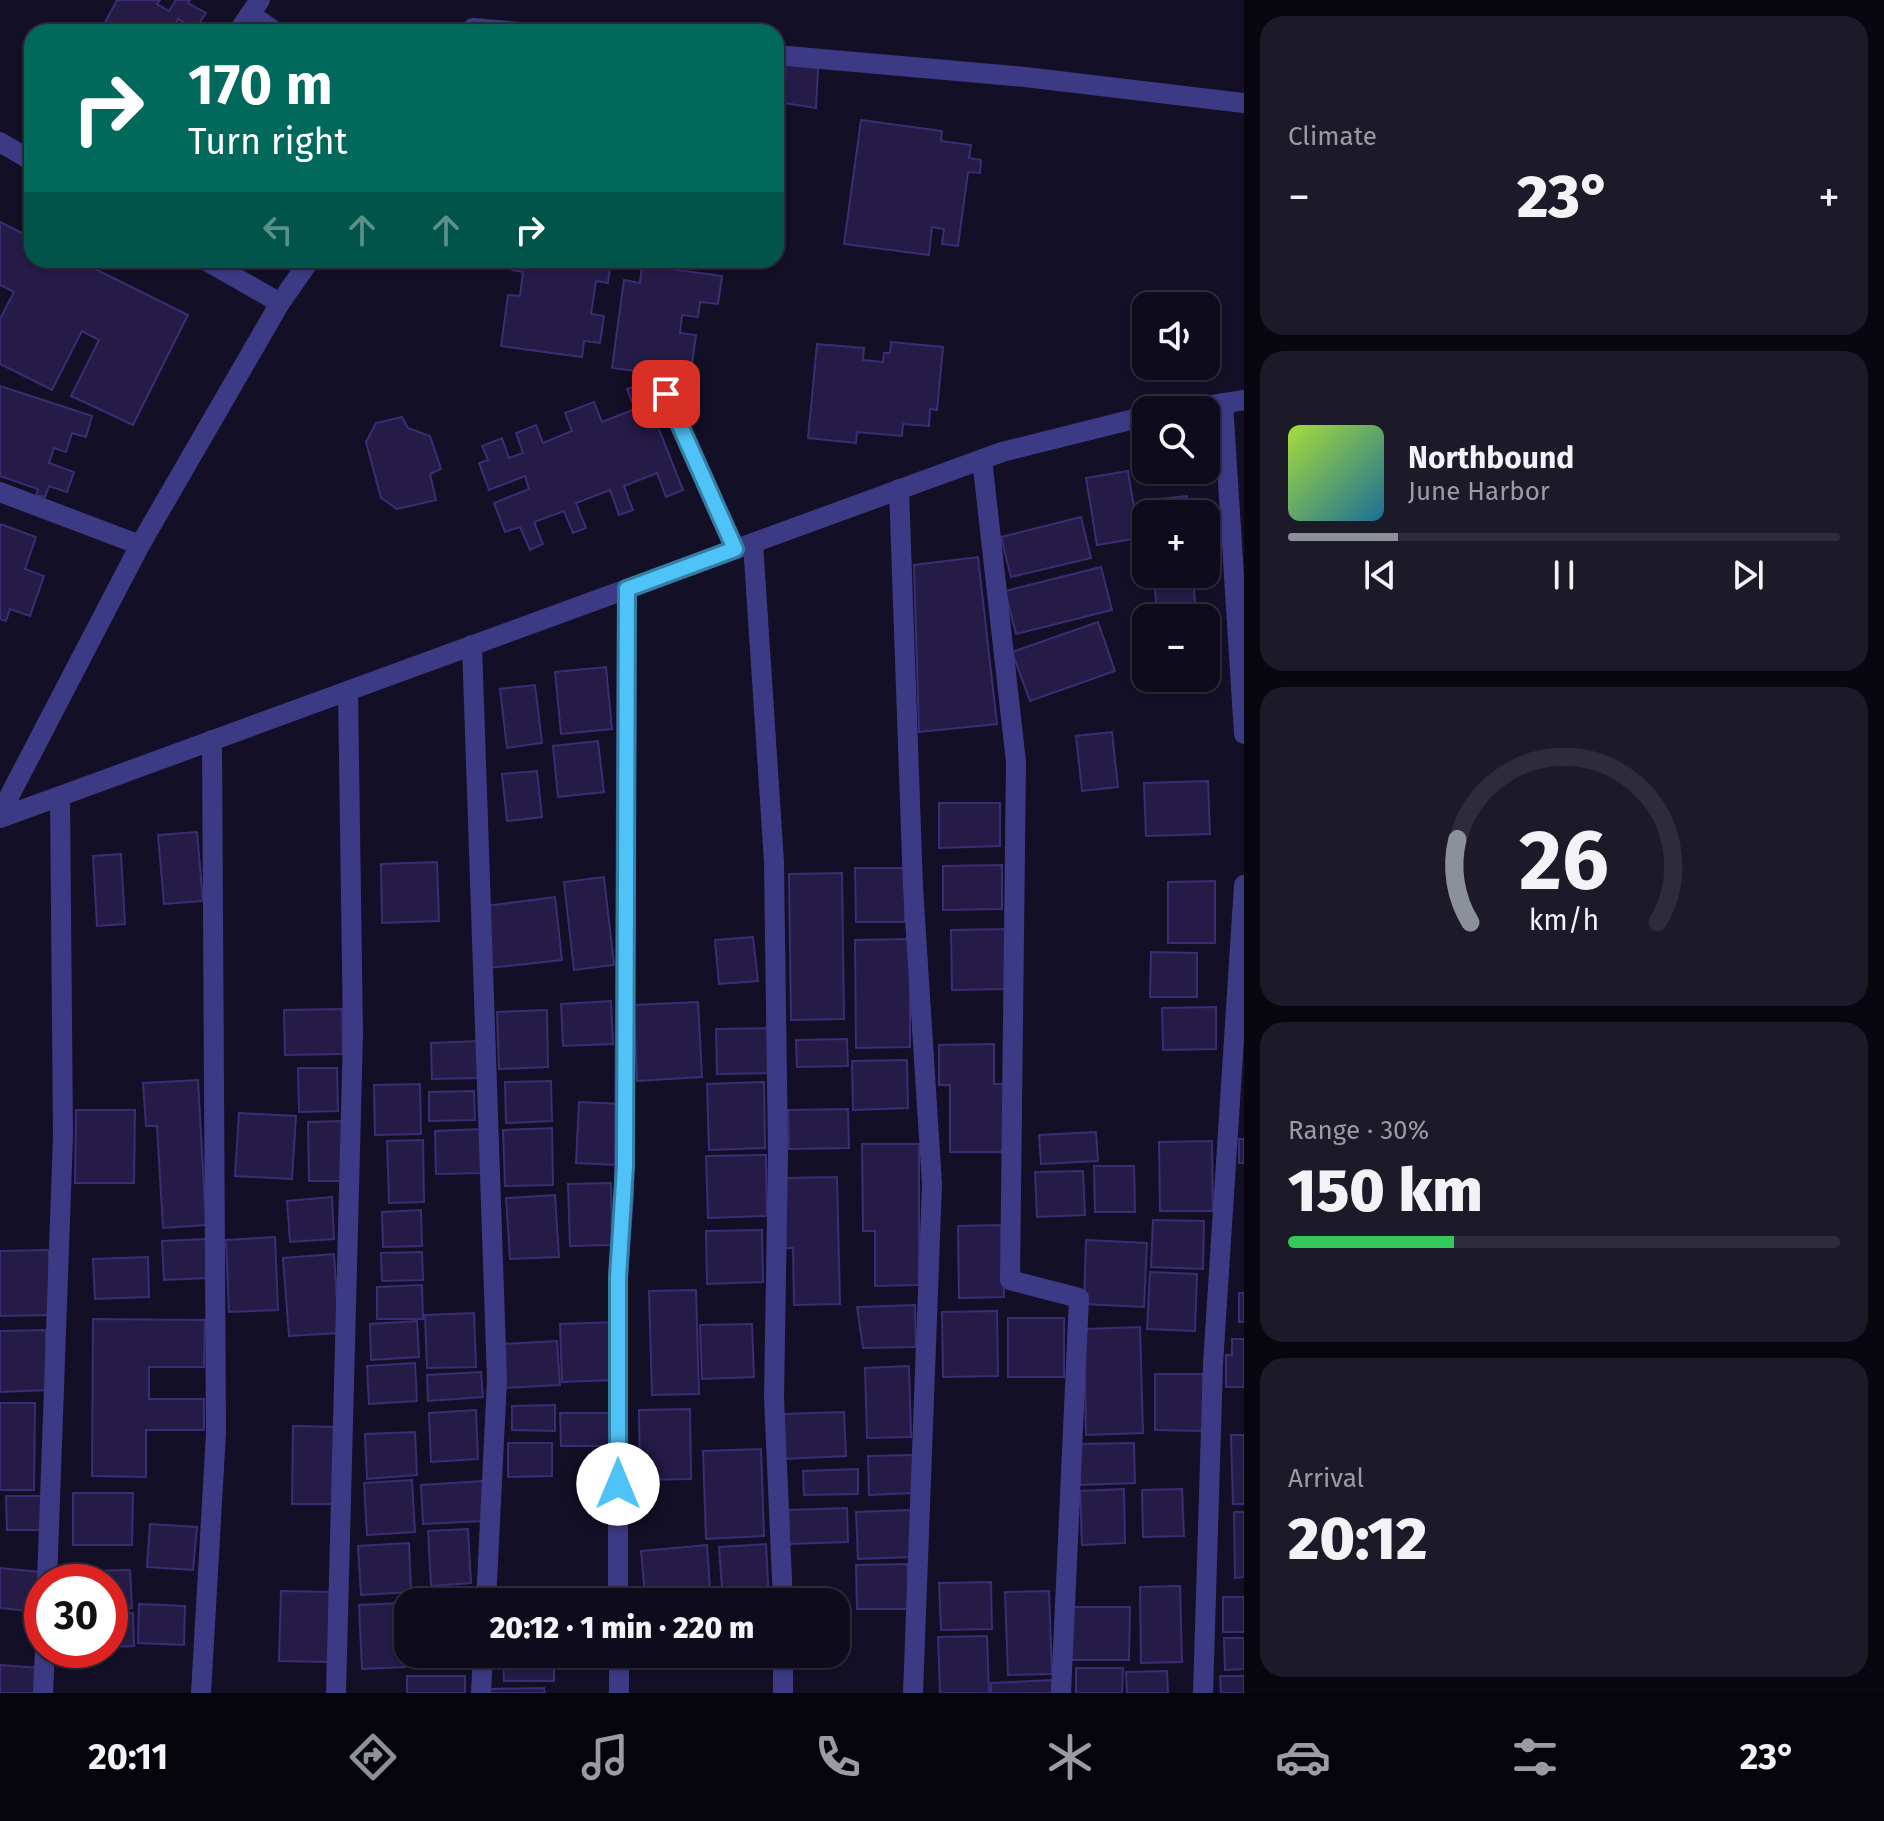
<!DOCTYPE html>
<html lang="en">
<head>
<meta charset="utf-8">
<style>
  :root { --surface:#0e0b1c; --page:#1c1929; --text:#f1f3f6; --muted:#9b9ba3; --line:#2e2b3b; --accent:#8c9099 }
  body { margin:0; font-family:"Fira Sans",sans-serif; background:var(--page); color:var(--text); height:100vh; display:flex; flex-direction:column; font-size:30px; white-space:nowrap }
  * { box-sizing:border-box; margin:0 }
  p { font-size:26px; color:var(--muted) }
  .icon { flex:none; width:44px; height:44px; fill:none; stroke:currentColor; stroke-width:2; stroke-linecap:round; stroke-linejoin:round }
  .map { position:relative; flex:1; overflow:hidden }
  .side { display:flex; flex-direction:column; gap:16px; padding:16px; background:#08060f; width:640px }
  .side>* { flex:none }
  .top-card { position:absolute; left:24px; top:24px; width:760px; height:244px; border-radius:24px; box-shadow:0 2px 6px #0004,0 0 0 2px var(--line); background:#00695c; color:#fff; overflow:hidden }
  .tools { position:absolute; left:1132px; top:292px; display:grid; gap:16px }
  .tools a { display:grid; place-items:center; width:88px; height:88px; border-radius:16px; background:var(--surface); box-shadow:0 2px 6px #0004,0 0 0 2px var(--line); font-size:40px }
  .speed { position:absolute; left:24px; top:1564px; display:flex; gap:16px; font-size:40px; font-weight:700; text-align:center }
  .speed>* { display:grid; place-content:center; width:104px; height:104px; border-radius:50%; background:var(--surface); box-shadow:0 2px 6px #0004,0 0 0 2px var(--line); line-height:1 }
  .speed .limit { border:12px solid #d22; background:#fff; color:#111 }
  .pin { position:absolute; display:grid; place-items:center; width:68px; height:68px; color:#fff; margin:-34px; border-radius:16px; box-shadow:0 4px 12px #0006 }
  .me { position:absolute; width:88px; margin:-44px; rotate:0deg; stroke-linejoin:round; filter:drop-shadow(0 0 6px #0008) }
  .turn { display:flex; align-items:center; gap:28px; height:168px; padding:0 32px; font-size:36px }
  .turn .icon { width:104px; height:104px; stroke-width:2.5 }
  .turn b { display:block; font-size:56px; line-height:68px }
  .lanes { display:flex; align-items:center; height:76px; padding:0 32px; background:#0003; justify-content:center; gap:40px; direction:ltr }
  .lanes .off { opacity:.35 }
  .big { font-size:60px; font-weight:800; line-height:1.1 }
  .side .widget { flex:1; display:flex; flex-direction:column; justify-content:center; gap:12px; min-width:0; padding:0 28px; border-radius:24px; background:var(--page) }
  .side .dial { align-items:center; gap:0 }
  .dial svg { height:208px; overflow:visible; fill:none; stroke:var(--line); stroke-width:7; stroke-linecap:round; text-anchor:middle }
  .dial text { fill:var(--text); stroke:none }
  .song { display:flex; align-items:center; gap:24px }
  .cover { width:96px; height:96px; border-radius:12px; background:linear-gradient(135deg,hsl(80 70% 55%),hsl(200 70% 35%)) }
  .played { height:8px; border-radius:4px; background:linear-gradient(90deg,var(--accent) 20%,var(--line) 20%) }
  .keys { display:flex; justify-content:space-around; direction:ltr }
  .heat { display:flex; justify-content:space-between; align-items:center; font-size:44px; direction:ltr }
  .charge { height:12px; border-radius:6px; background:linear-gradient(90deg,#34c759 30%,var(--line) 0) }
  .trip { position:absolute; left:394px; top:1588px; width:456px; height:80px; border-radius:24px; background:var(--surface); box-shadow:0 2px 6px #0004,0 0 0 2px var(--line); font-weight:800; line-height:80px; text-align:center }
  .dock { display:flex; height:128px; justify-content:space-around; align-items:center; background:#06040b; color:var(--muted) }
  .dock .icon { width:56px; height:56px }
  .dock .active { color:var(--accent) }
  .dock b { font-size:36px; color:var(--text) }
  main { display:flex; flex:1; min-height:0 }
  .map>svg:first-child { display:block }
  .building { fill:#241b47; stroke:#3b2d73; stroke-width:2 }
  .lines { fill:none; stroke-linecap:round; stroke-linejoin:round }
  .minor { stroke:#3d3a85; stroke-width:20 }
  .route-casing { stroke:#337fa1; stroke-width:20 }
  .route { stroke:#4fc3f7; stroke-width:14 }
</style>
</head>
<body>
<main>
<div class="map">
<svg width="1244" height="1693" viewBox="0 0 1244 1693">
  <rect width="100%" height="100%" fill="#130f26"/>
  <g class="building">
    <polygon points="117,0 160,0 157,4 169,11 176,0 190,0 188,3 206,13 195,29 178,19 171,32 100,32"/>
    <polygon points="786,64 818,68 816,108 784,103"/>
    <polygon points="861,120 942,131 941,141 971,145 969,158 981,160 980,173 968,172 958,246 942,244 944,229 932,227 929,255 844,244"/>
    <polygon points="0,222 32,238 32,260 77,260 188,315 133,425 71,396 99,340 82,331 52,390 0,364 0,319 14,292 0,285"/>
    <polygon points="513,260 611,260 608,283 596,281 591,314 604,316 600,343 584,341 582,357 501,346 508,295 520,296 523,272 512,270"/>
    <polygon points="642,265 722,276 718,304 700,302 698,317 682,315 680,333 696,335 690,378 612,368 624,280 640,283"/>
    <polygon points="891,342 943,347 937,410 930,409 929,426 903,424 902,436 857,432 856,443 808,438 817,344 864,348 863,360 883,362 884,353 890,353"/>
    <polygon points="641,384 683,490 666,497 657,473 624,486 633,510 619,515 610,490 576,503 586,528 573,533 564,511 534,522 543,544 530,550 520,527 505,532 494,503 529,489 525,476 489,490 479,463 488,460 482,446 502,438 509,458 523,453 516,433 536,425 543,443 572,431 565,413 594,402 602,422 635,409 627,389"/>
    <polygon points="0,386 92,416 86,437 72,433 66,452 54,448 49,463 74,472 67,492 49,486 45,497 36,495 38,489 0,476"/>
    <polygon points="402,417 408,428 430,436 441,469 430,474 436,500 397,509 381,498 366,442 376,423"/>
    <polygon points="1128,471 1139,538 1097,545 1086,478"/>
    <polygon points="1187,496 1188,514 1150,514 1149,500"/>
    <polygon points="1081,517 1091,558 1011,577 1001,537"/>
    <polygon points="0,524 36,537 25,569 44,576 30,616 10,609 6,621 0,619"/>
    <polygon points="978,557 997,724 919,732 914,565"/>
    <polygon points="1101,567 1112,610 1016,634 1005,591"/>
    <polygon points="1154,574 1193,574 1196,618 1157,618"/>
    <polygon points="1098,622 1115,671 1030,701 1012,652"/>
    <polygon points="606,667 612,729 561,734 555,672"/>
    <polygon points="535,685 542,743 507,748 500,689"/>
    <polygon points="1112,732 1118,787 1082,791 1076,736"/>
    <polygon points="598,741 604,792 558,797 553,746"/>
    <polygon points="537,771 542,817 507,821 502,774"/>
    <polygon points="1208,781 1210,834 1146,836 1144,783"/>
    <polygon points="939,803 1000,803 1000,846 939,848"/>
    <polygon points="197,832 203,901 164,904 158,835"/>
    <polygon points="121,854 125,924 97,926 93,856"/>
    <polygon points="437,862 439,921 382,923 381,864"/>
    <polygon points="1002,865 1002,909 943,910 943,866"/>
    <polygon points="855,868 905,868 905,922 856,922"/>
    <polygon points="842,873 844,1019 791,1020 789,874"/>
    <polygon points="604,877 614,965 574,970 564,882"/>
    <polygon points="1215,881 1215,943 1168,943 1168,882"/>
    <polygon points="555,897 562,960 489,968 486,906"/>
    <polygon points="1008,929 1010,989 952,990 951,930"/>
    <polygon points="753,937 758,981 719,984 715,940"/>
    <polygon points="910,939 910,1047 856,1048 855,940"/>
    <polygon points="1151,952 1197,953 1197,997 1150,997"/>
    <polygon points="611,1001 613,1044 563,1046 561,1004"/>
    <polygon points="698,1002 702,1077 637,1081 634,1005"/>
    <polygon points="1216,1007 1216,1049 1163,1050 1162,1008"/>
    <polygon points="342,1009 343,1054 285,1055 284,1010"/>
    <polygon points="547,1010 548,1067 499,1069 497,1012"/>
    <polygon points="772,1028 773,1073 717,1074 716,1029"/>
    <polygon points="847,1039 848,1066 797,1067 796,1040"/>
    <polygon points="480,1041 481,1078 432,1079 431,1043"/>
    <polygon points="994,1044 994,1084 1004,1084 1004,1152 950,1152 950,1085 939,1085 939,1045"/>
    <polygon points="907,1060 908,1108 853,1110 852,1061"/>
    <polygon points="298,1068 337,1068 338,1111 299,1112"/>
    <polygon points="198,1080 206,1225 163,1228 157,1126 146,1126 143,1083"/>
    <polygon points="551,1081 552,1121 506,1123 505,1082"/>
    <polygon points="764,1082 765,1148 709,1150 707,1084"/>
    <polygon points="420,1084 421,1134 375,1135 374,1085"/>
    <polygon points="474,1091 475,1120 429,1121 429,1092"/>
    <polygon points="579,1102 620,1104 617,1165 576,1163"/>
    <polygon points="848,1109 849,1148 789,1149 788,1110"/>
    <polygon points="76,1110 135,1110 134,1183 75,1183"/>
    <polygon points="239,1113 296,1116 292,1179 235,1176"/>
    <polygon points="342,1121 344,1181 309,1181 308,1122"/>
    <polygon points="552,1128 553,1185 505,1186 503,1130"/>
    <polygon points="482,1129 484,1173 436,1174 435,1131"/>
    <polygon points="1096,1132 1098,1161 1041,1164 1039,1135"/>
    <rect x="1239" y="1139" width="5" height="24"/>
    <polygon points="423,1140 424,1202 389,1203 387,1141"/>
    <polygon points="1212,1141 1213,1211 1160,1211 1159,1142"/>
    <polygon points="862,1144 919,1144 919,1285 875,1286 875,1231 863,1231"/>
    <polygon points="766,1155 767,1216 708,1218 706,1156"/>
    <polygon points="1094,1166 1134,1166 1135,1212 1095,1212"/>
    <polygon points="1083,1171 1085,1215 1037,1217 1035,1172"/>
    <polygon points="837,1177 840,1304 794,1305 793,1248 782,1248 785,1178"/>
    <polygon points="611,1183 612,1245 570,1246 568,1184"/>
    <polygon points="555,1195 559,1257 510,1259 506,1198"/>
    <polygon points="332,1197 334,1239 290,1242 287,1201"/>
    <polygon points="421,1210 422,1246 383,1247 382,1212"/>
    <polygon points="1153,1220 1204,1221 1203,1269 1151,1267"/>
    <polygon points="1003,1225 1004,1297 959,1298 958,1226"/>
    <polygon points="762,1230 763,1282 707,1284 706,1231"/>
    <polygon points="275,1237 278,1310 229,1312 226,1240"/>
    <polygon points="207,1239 209,1278 164,1280 162,1241"/>
    <polygon points="1086,1240 1147,1243 1144,1307 1084,1304"/>
    <polygon points="49,1250 50,1315 0,1316 0,1251"/>
    <polygon points="422,1252 423,1280 382,1281 381,1253"/>
    <polygon points="334,1254 339,1333 289,1336 283,1258"/>
    <polygon points="148,1257 149,1297 95,1299 93,1259"/>
    <polygon points="1150,1272 1197,1274 1195,1331 1147,1329"/>
    <polygon points="422,1285 423,1319 377,1319 377,1287"/>
    <polygon points="696,1290 699,1394 652,1395 649,1291"/>
    <rect x="1239" y="1293" width="5" height="29"/>
    <polygon points="915,1305 916,1347 863,1348 857,1307"/>
    <polygon points="997,1311 998,1376 943,1377 942,1312"/>
    <polygon points="474,1313 476,1367 427,1368 425,1315"/>
    <rect x="1008" y="1318" width="56" height="59"/>
    <polygon points="93,1319 205,1320 204,1367 149,1367 149,1399 204,1399 204,1430 146,1430 146,1477 92,1476"/>
    <polygon points="417,1321 419,1357 371,1360 370,1324"/>
    <polygon points="614,1322 616,1380 562,1382 560,1324"/>
    <polygon points="752,1324 754,1377 702,1379 700,1325"/>
    <polygon points="1140,1327 1143,1433 1086,1435 1084,1329"/>
    <polygon points="46,1330 48,1390 0,1392 0,1331"/>
    <polygon points="1232,1339 1244,1339 1244,1387 1226,1387 1226,1355 1232,1355"/>
    <polygon points="557,1341 560,1385 504,1388 502,1344"/>
    <polygon points="415,1363 417,1401 369,1404 367,1366"/>
    <polygon points="909,1366 911,1437 867,1438 865,1368"/>
    <polygon points="481,1372 483,1397 428,1401 427,1375"/>
    <polygon points="1155,1374 1203,1374 1203,1431 1155,1430"/>
    <polygon points="0,1403 35,1403 34,1490 0,1490"/>
    <polygon points="555,1405 555,1431 512,1430 512,1406"/>
    <polygon points="690,1409 691,1479 640,1480 639,1410"/>
    <polygon points="476,1410 478,1459 431,1462 429,1413"/>
    <polygon points="844,1412 846,1456 783,1459 782,1414"/>
    <polygon points="560,1413 615,1413 614,1446 561,1446"/>
    <polygon points="293,1426 342,1427 341,1504 292,1504"/>
    <polygon points="415,1432 417,1475 367,1479 365,1434"/>
    <polygon points="1231,1435 1244,1435 1244,1504 1233,1504"/>
    <polygon points="508,1443 552,1443 552,1476 508,1477"/>
    <polygon points="1134,1443 1135,1483 1080,1485 1078,1444"/>
    <polygon points="761,1449 764,1536 706,1539 703,1451"/>
    <polygon points="913,1455 914,1493 869,1495 868,1456"/>
    <polygon points="858,1469 858,1494 804,1495 803,1471"/>
    <polygon points="412,1480 415,1532 367,1535 364,1483"/>
    <polygon points="483,1481 485,1521 423,1524 421,1485"/>
    <polygon points="1124,1489 1125,1543 1082,1545 1080,1491"/>
    <polygon points="1182,1489 1184,1536 1143,1537 1142,1490"/>
    <polygon points="73,1493 133,1493 132,1545 73,1545"/>
    <polygon points="6,1496 41,1496 42,1530 7,1530"/>
    <polygon points="847,1508 848,1542 789,1544 788,1510"/>
    <polygon points="911,1510 912,1557 858,1559 856,1512"/>
    <polygon points="1234,1512 1244,1512 1244,1577 1235,1578"/>
    <polygon points="150,1524 197,1527 193,1570 147,1567"/>
    <polygon points="468,1529 471,1583 431,1586 428,1531"/>
    <polygon points="409,1543 411,1592 361,1595 358,1546"/>
    <polygon points="766,1544 769,1602 723,1602 719,1547"/>
    <polygon points="707,1545 710,1589 645,1595 641,1551"/>
    <polygon points="908,1564 908,1609 857,1609 856,1565"/>
    <polygon points="0,1568 40,1572 37,1612 0,1608"/>
    <polygon points="130,1570 132,1608 110,1609 110,1582 88,1582 88,1571"/>
    <polygon points="991,1582 992,1629 941,1630 939,1583"/>
    <polygon points="1180,1586 1182,1662 1141,1663 1140,1587"/>
    <polygon points="474,1589 475,1602 418,1602 417,1593"/>
    <polygon points="281,1591 333,1592 331,1662 279,1661"/>
    <polygon points="1049,1591 1052,1674 1008,1675 1005,1592"/>
    <rect x="1223" y="1597" width="21" height="35"/>
    <polygon points="402,1603 405,1667 362,1669 359,1605"/>
    <polygon points="139,1604 185,1606 184,1645 138,1643"/>
    <polygon points="1069,1607 1130,1607 1129,1660 1069,1660"/>
    <polygon points="110,1613 133,1613 134,1646 110,1647"/>
    <polygon points="987,1636 989,1693 940,1693 938,1637"/>
    <polygon points="1224,1638 1244,1638 1244,1669 1225,1670"/>
    <polygon points="503,1654 554,1654 554,1681 504,1681"/>
    <polygon points="0,1665 40,1668 39,1693 0,1693"/>
    <polygon points="1076,1668 1123,1668 1122,1693 1076,1693"/>
    <polygon points="1167,1671 1168,1693 1127,1693 1126,1672"/>
    <rect x="407" y="1676" width="58" height="17"/>
    <polygon points="1220,1676 1244,1676 1244,1693 1221,1693"/>
    <polygon points="1052,1680 1052,1693 991,1693 991,1683"/>
    <polygon points="544,1688 545,1693 489,1693 489,1689"/>
  </g>
  <g class="lines">
    <g class="minor">
      <polyline points="260,0 250,14 276,32"/>
      <polyline points="238,32 250,14"/>
      <polyline points="470,32 473,28 520,32"/>
      <polyline points="776,55 1025,77 1244,103"/>
      <polyline points="0,142 32,161"/>
      <polyline points="205,260 280,303"/>
      <polyline points="666,394 735,549"/>
      <polyline points="1223,403 1244,734"/>
      <polyline points="1181,410 1244,400"/>
      <polyline points="982,459 1016,762 1010,1280 1079,1298 1061,1693"/>
      <polyline points="899,489 913,887 932,1184 913,1693"/>
      <polyline points="0,492 140,545"/>
      <polyline points="753,543 774,862 778,1155 774,1397 783,1602"/>
      <polyline points="472,645 497,1380 486,1602"/>
      <polyline points="0,814 140,545 280,303 310,260"/>
      <polyline points="0,818 1002,452 1146,416"/>
      <polyline points="47,1582 63,1136 60,796"/>
      <polyline points="618,1602 618,1277 624,1195 627,589"/>
      <polyline points="619,1654 619,1693"/>
      <polyline points="43,1693 45,1650"/>
      <polyline points="201,1693 216,1433 212,740"/>
      <polyline points="336,1693 353,1034 348,691"/>
      <polyline points="481,1693 483,1654"/>
      <polyline points="783,1693 783,1654"/>
      <polyline points="1203,1693 1213,1364 1244,885"/>
    </g>
  </g>
  <g class="lines">
    <g class="route-casing">
      <polyline id="route" points="618,1484 618,1277 625,1166 627,589 735,549 666,394"/>
    </g>
    <use href="#route" class="route"/>
  </g>
</svg>
<div class="tools">
<a><svg class="icon" aria-label="sound" viewBox="0 0 24 24"><path d="M4 9h4l5-4v14l-5-4H4zM17 9q2 3 0 6"/></svg></a>
<a><svg class="icon" aria-label="search" viewBox="0 0 24 24"><circle cx="10" cy="10" r="6"/><path d="M15 15l6 6"/></svg></a>
<a>+</a>
<a>−</a>
</div>
<div class="speed"><div class="limit">30</div></div>
<div class="pin" style="left:666px;top:394px;background:#d93025"><svg class="icon" aria-label="arrive" viewBox="0 0 24 24"><path d="M6 21V4h12l-3 4 3 4H6"/></svg></div>
<svg class="me" style="left:618px;top:1484px" viewBox="-20 -20 40 40"><circle r="19" fill="#fff"/><path d="M0-13L10 11 0 6-10 11z" fill="#4fc3f7"/></svg>
<div class="trip">20:12 · 1 min · 220 m</div>
<div class="top-card">
<div class="turn"><svg class="icon" aria-label="right" viewBox="0 0 24 24"><path d="M7 20v-9h11M14 6l5 5-5 5"/></svg><div><b>170 m</b>Turn right</div></div>
<div class="lanes"><svg class="icon off" aria-label="left" viewBox="0 0 24 24"><path d="M17 20v-9H6M10 6l-5 5 5 5"/></svg><svg class="icon off" aria-label="ahead" viewBox="0 0 24 24"><path d="M12 20V5M6 11l6-6 6 6"/></svg><svg class="icon off" aria-label="ahead" viewBox="0 0 24 24"><path d="M12 20V5M6 11l6-6 6 6"/></svg><svg class="icon" aria-label="right" viewBox="0 0 24 24"><path d="M7 20v-9h11M14 6l5 5-5 5"/></svg></div>
</div>
</div>
<section class="side">
<div class="widget"><p>Climate</p>
<div class="heat"><a>−</a><b class="big">23°</b><a>+</a></div>
</div>
<div class="widget">
<div class="song"><i class="cover"></i><div><b>Northbound</b><p>June Harbor</p></div></div>
<div class="played"></div>
<div class="keys"><svg class="icon" aria-label="previous" viewBox="0 0 24 24"><path d="M18 5L8 12l10 7zM5 5v14"/></svg><svg class="icon" aria-label="pause" viewBox="0 0 24 24"><path d="M8 5v14M16 5v14"/></svg><svg class="icon" aria-label="next" viewBox="0 0 24 24"><path d="M6 5l10 7-10 7zM19 5v14"/></svg></div>
</div>
<div class="widget dial"><svg viewBox="0 0 100 80">
<path d="M14 69A42 42 0 1 1 86 69"/>
<path d="M14 69A42 42 0 0 1 9 37" stroke="#8c9099"/>
<text x="50" y="56" font-size="32" font-weight="700">26</text>
<text x="50" y="72" font-size="11">km/h</text>
</svg></div>
<div class="widget"><p>Range · 30%</p><b class="big">150 km</b><div class="charge"></div></div>
<div class="widget"><p>Arrival</p><b class="big">20:12</b></div>
</section>
</main>
<nav class="dock">
<b>20:11</b>
<svg class="icon active" aria-label="directions" viewBox="0 0 24 24"><path d="M12 3l9 9-9 9-9-9zM9 14v-3h6M13 9l2 2-2 2"/></svg>
<svg class="icon" aria-label="music" viewBox="0 0 24 24"><path d="M9 18V5l10-2v13"/><circle cx="6" cy="18" r="3"/><circle cx="16" cy="16" r="3"/></svg>
<svg class="icon" aria-label="phone" viewBox="0 0 24 24"><path d="M5 4h4l2 5-3 2q2 4 5 5l2-3 5 2v4C11 20 4 13 5 4z"/></svg>
<svg class="icon" aria-label="climate" viewBox="0 0 24 24"><path d="M12 3v18M4 7l16 10M4 17L20 7"/></svg>
<svg class="icon" aria-label="car" viewBox="0 0 24 24"><path d="M5 17H2v-5l4-1 3-4h7l3 4 3 1v5h-3M9 17h6M6 11h13"/><circle cx="7" cy="17" r="2"/><circle cx="17" cy="17" r="2"/></svg>
<svg class="icon" aria-label="filters" viewBox="0 0 24 24"><path d="M4 7h16M4 17h16"/><circle cx="9" cy="7" r="2"/><circle cx="15" cy="17" r="2"/></svg>
<b>23°</b>
</nav>
</body>
</html>
